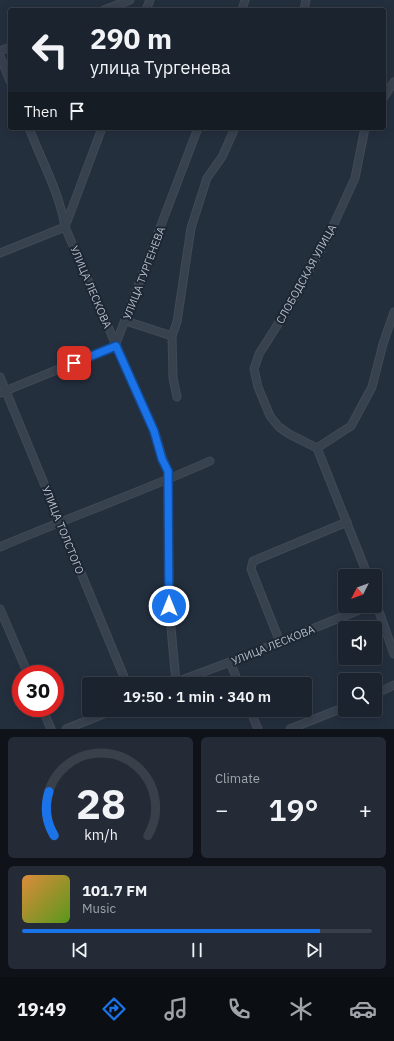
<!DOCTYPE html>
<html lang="en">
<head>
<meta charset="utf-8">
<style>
  :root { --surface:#1b232e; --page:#242b36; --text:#f1f3f6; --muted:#a0a4aa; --line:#39404a; --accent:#1a73e8 }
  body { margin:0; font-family:"IBM Plex Sans",sans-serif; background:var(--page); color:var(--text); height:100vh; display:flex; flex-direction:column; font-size:15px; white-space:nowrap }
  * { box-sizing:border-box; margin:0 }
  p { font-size:13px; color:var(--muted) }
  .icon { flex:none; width:22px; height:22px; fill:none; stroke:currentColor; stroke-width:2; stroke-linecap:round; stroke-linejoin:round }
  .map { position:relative; height:729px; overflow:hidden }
  .drawer { display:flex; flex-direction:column; gap:8px; padding:8px; background:#0f1319; flex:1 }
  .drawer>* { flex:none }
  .top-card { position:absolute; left:8px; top:8px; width:378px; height:122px; border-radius:4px; box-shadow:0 2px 10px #0003,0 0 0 1px var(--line); background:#1b232e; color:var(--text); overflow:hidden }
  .needle { width:26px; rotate:228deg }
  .tools { position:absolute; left:338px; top:569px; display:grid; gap:8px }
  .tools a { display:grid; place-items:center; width:44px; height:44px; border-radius:4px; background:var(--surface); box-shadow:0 2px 10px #0003,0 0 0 1px var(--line); font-size:20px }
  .speed { position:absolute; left:12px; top:665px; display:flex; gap:8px; font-size:20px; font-weight:700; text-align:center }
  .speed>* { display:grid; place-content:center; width:52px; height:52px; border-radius:50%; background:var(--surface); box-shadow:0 2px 10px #0003,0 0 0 1px var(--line); line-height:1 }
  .speed .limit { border:6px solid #d22; background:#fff; color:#111 }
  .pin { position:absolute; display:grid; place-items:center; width:34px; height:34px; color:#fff; margin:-17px; border-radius:8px; box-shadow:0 2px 6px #0006 }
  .me { position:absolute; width:44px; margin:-22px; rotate:0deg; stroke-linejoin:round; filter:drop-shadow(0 0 3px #0008) }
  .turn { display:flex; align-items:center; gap:14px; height:84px; padding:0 16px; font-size:18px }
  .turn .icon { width:52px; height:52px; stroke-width:2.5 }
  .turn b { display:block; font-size:28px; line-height:34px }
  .then { display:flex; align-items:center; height:38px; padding:0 16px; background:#0003; gap:8px; font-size:15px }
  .big { font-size:30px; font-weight:600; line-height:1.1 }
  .drawer .tile { flex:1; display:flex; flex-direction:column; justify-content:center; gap:6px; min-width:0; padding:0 14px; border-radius:6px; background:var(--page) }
  .drawer .dial { align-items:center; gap:0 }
  .dial svg { height:104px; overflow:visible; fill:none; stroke:var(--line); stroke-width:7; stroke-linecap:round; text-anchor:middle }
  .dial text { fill:var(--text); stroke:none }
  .song { display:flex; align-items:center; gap:12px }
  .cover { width:48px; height:48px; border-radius:6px; background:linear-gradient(135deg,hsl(30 70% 55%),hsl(90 70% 35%)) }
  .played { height:4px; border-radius:2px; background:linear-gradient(90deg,var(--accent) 85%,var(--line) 85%) }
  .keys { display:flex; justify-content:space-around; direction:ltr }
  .heat { display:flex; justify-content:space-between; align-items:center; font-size:22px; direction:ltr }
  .drawer .tiles { flex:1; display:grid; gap:8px; grid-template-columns:1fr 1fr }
  .tile:last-child { grid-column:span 2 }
  .trip { position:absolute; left:82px; top:677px; width:230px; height:40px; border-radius:4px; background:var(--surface); box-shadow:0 2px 10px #0003,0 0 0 1px var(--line); font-weight:600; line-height:40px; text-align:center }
  .dock { display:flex; height:64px; justify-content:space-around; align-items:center; background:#0b0e12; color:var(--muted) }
  .dock .icon { width:28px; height:28px }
  .dock .current { color:var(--accent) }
  .dock b { font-size:18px; color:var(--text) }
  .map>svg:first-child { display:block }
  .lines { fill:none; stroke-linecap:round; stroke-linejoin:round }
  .street-casing { stroke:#414a57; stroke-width:9 }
  .street { stroke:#38414e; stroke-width:7 }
  .route-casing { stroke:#114b97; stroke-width:10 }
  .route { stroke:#1a73e8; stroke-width:7 }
  .labels { text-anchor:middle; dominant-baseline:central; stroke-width:4; stroke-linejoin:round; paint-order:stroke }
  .street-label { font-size:11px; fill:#b4bcc9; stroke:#1d2633 }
</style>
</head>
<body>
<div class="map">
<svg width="394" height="729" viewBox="0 0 394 729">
  <rect width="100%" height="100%" fill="#242f3e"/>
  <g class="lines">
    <g class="street-casing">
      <g id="street">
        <polyline points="104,10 130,0"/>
        <polyline points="146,10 150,0"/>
        <polyline points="242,10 245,0"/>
        <polyline points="304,10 306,0"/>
        <polyline points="0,51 10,47"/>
        <polyline points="0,56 10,81"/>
        <polyline points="384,97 394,82"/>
        <path d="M29 128C42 162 59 191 65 227 94 294 122 360 152 426 159 441 160 456 168 471L169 606 176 682"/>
        <polyline points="0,253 65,227 102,128"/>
        <polyline points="126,321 172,336"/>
        <polyline points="0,377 127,684"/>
        <polyline points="0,393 115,346 198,128"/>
        <polyline points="177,397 173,378 172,336 177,322 191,228 207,178 222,157 235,128"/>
        <polyline points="317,448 289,434 279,427 270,416 258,387 254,369 259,354 292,302 328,237 355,178 365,128"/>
        <polyline points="317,448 351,426 372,387 383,344 394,312"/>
        <polyline points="317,448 368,576"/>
        <path d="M0 547C70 517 141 492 210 461"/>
        <polyline points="375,595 376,603 394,654"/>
        <polyline points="0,609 28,674"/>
        <polyline points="280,642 251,569 253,561 347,522"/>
        <polyline points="230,662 239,684"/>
        <polyline points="171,684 230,662 369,606"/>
        <polyline points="375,694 394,685"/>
        <polyline points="42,708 51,729"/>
        <polyline points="250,710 258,729"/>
        <polyline points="66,729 114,710"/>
        <polyline points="290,729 345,707"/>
      </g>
    </g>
    <use href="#street" class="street"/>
  </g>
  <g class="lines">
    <g class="route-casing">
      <polyline id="route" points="74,363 116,346 154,431 162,459 168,471 169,606"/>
    </g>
    <use href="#route" class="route"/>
  </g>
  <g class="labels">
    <g class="street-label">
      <text transform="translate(144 273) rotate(-69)">УЛИЦА ТУРГЕНЕВА</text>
      <text transform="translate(306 274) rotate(-61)">СЛОБОДСКАЯ УЛИЦА</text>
      <text transform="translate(91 287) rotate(67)">УЛИЦА ЛЕСКОВА</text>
      <text transform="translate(63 530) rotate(68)">УЛИЦА ТОЛСТОГО</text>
      <text transform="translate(273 645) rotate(-22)">УЛИЦА ЛЕСКОВА</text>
    </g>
  </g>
</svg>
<div class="tools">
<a><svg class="needle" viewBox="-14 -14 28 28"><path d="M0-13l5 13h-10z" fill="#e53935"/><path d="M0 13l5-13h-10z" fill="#a0a4aa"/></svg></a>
<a><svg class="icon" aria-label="sound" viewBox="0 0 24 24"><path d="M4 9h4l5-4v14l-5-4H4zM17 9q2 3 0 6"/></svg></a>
<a><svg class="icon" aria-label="search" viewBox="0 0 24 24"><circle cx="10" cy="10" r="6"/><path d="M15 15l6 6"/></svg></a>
</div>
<div class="speed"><div class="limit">30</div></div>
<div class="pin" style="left:74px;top:363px;background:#d93025"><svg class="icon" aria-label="arrive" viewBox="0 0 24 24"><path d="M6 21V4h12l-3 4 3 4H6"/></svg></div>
<svg class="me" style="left:169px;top:606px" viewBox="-20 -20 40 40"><circle r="17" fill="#1a73e8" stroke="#fff" stroke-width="3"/><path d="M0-11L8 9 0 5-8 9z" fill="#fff"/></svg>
<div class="trip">19:50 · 1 min · 340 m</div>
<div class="top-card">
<div class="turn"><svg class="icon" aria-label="left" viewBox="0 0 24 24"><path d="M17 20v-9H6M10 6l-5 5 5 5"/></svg><div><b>290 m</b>улица Тургенева</div></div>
<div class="then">Then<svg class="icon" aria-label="arrive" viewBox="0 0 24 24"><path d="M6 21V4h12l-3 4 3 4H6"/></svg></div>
</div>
</div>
<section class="drawer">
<div class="tiles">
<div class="tile dial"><svg viewBox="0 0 100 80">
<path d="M14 69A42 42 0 1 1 86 69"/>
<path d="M14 69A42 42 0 0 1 10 35" stroke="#1a73e8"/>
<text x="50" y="56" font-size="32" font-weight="700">28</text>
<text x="50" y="72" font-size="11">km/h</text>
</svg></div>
<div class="tile"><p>Climate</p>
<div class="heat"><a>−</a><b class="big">19°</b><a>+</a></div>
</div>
<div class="tile">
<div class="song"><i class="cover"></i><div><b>101.7 FM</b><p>Music</p></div></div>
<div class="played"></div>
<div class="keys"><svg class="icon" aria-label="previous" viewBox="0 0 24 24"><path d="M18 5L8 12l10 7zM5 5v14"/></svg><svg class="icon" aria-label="pause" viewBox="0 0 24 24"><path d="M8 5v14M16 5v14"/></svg><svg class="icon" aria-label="next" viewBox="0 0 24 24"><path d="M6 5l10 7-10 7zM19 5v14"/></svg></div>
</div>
</div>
</section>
<nav class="dock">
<b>19:49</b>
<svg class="icon current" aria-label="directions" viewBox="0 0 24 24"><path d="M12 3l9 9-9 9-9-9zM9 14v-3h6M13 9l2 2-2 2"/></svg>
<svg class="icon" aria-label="music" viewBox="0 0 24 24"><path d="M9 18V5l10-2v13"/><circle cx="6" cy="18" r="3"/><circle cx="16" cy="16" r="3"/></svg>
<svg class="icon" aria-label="phone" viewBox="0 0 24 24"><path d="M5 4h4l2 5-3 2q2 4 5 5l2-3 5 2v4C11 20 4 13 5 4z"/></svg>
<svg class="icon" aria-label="climate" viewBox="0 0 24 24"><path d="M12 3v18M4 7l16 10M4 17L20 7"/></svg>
<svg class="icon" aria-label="car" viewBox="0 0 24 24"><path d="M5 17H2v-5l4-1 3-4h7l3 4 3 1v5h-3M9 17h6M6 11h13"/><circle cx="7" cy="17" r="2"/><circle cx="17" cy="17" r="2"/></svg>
</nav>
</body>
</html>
